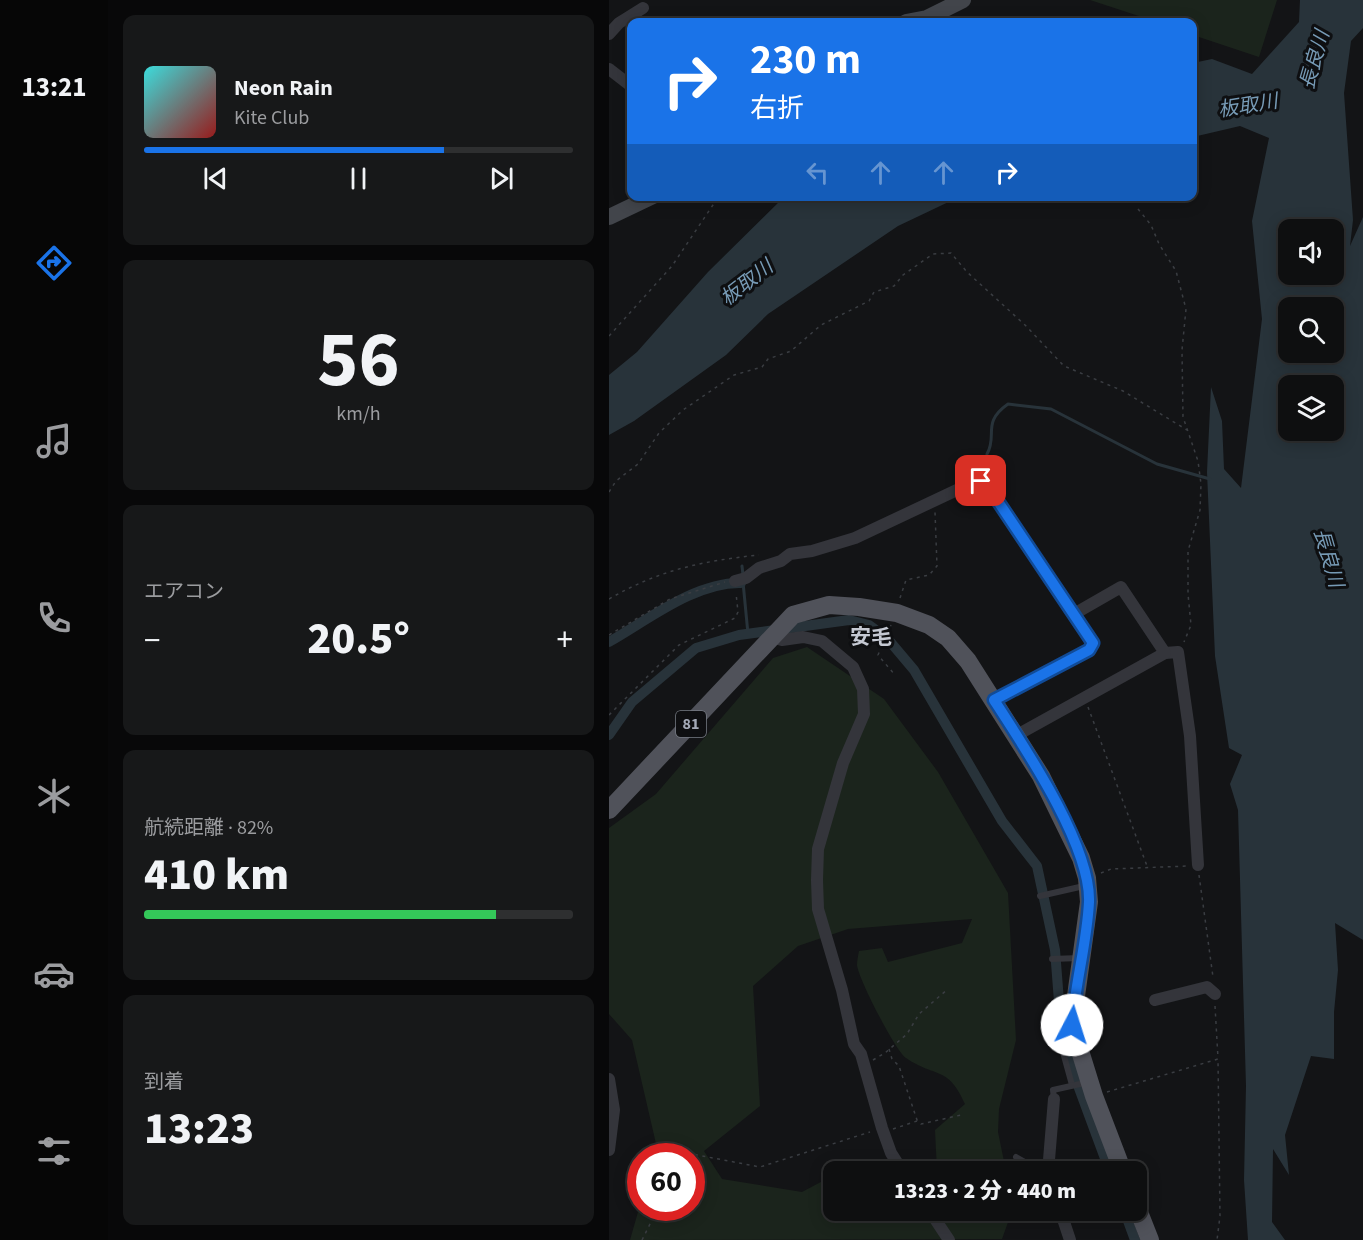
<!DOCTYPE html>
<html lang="ja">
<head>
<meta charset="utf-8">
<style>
  :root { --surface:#0e0f10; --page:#171819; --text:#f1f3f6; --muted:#9b9c9f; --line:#2e2f30; --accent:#1a73e8 }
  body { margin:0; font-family:"Source Sans 3","Noto Sans JP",sans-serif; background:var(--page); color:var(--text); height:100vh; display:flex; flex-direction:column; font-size:22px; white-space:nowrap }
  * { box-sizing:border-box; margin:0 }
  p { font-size:20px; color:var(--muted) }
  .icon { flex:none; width:33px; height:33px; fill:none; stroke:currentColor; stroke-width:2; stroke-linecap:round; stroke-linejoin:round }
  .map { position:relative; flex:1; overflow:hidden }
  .side { display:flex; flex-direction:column; gap:15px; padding:15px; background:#080809; width:501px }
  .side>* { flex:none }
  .guide { position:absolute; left:18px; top:18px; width:570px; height:183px; border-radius:12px; box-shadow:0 3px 15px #0003,0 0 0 2px var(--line); background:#1a73e8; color:#fff; overflow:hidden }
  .fabs { position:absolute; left:669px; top:219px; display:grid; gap:12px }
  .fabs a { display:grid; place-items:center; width:66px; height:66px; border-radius:12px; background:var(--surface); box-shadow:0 3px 15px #0003,0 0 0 2px var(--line); font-size:30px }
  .speed { position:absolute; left:18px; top:1143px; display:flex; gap:12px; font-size:30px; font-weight:700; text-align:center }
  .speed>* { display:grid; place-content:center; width:78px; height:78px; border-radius:50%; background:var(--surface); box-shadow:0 3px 15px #0003,0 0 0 2px var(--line); line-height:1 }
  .speed .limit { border:9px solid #d22; background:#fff; color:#111 }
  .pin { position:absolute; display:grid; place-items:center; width:51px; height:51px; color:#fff; margin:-26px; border-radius:12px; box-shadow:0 3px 9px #0006 }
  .me { position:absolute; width:66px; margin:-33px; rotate:5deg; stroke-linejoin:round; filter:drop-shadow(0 0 4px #0008) }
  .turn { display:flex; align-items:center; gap:21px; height:126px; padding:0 24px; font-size:27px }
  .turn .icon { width:78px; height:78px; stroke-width:2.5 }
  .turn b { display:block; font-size:42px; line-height:51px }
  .lanes { display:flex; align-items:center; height:57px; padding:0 24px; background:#0003; justify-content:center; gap:30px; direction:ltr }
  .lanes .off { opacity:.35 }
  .big { font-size:45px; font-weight:800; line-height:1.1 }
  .side .widget { flex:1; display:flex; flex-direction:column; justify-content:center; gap:9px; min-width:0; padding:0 21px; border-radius:12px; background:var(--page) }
  .side .dial { align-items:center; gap:0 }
  .dial b { font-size:78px; line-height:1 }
  .song { display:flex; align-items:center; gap:18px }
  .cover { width:72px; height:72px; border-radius:9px; background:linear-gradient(135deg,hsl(180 70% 55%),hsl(0 70% 35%)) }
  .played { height:6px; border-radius:3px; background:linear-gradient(90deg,var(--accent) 70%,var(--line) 70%) }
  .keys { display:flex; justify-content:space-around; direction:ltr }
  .heat { display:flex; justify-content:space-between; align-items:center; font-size:33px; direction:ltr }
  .charge { height:9px; border-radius:4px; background:linear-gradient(90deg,#34c759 82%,var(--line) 0) }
  .trip { position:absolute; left:214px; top:1161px; width:324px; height:60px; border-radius:12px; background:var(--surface); box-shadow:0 3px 15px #0003,0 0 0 2px var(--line); font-weight:800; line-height:60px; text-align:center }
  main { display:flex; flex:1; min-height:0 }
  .dock { display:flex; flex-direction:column; width:108px; justify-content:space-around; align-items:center; background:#060606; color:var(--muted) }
  .dock .icon { width:42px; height:42px }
  .dock .active { color:var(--accent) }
  .dock b { font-size:27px; color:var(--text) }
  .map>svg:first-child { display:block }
  .green { fill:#1b241c }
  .water { fill:#28333a; fill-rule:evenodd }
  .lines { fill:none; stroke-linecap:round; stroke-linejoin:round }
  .stream { stroke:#28333a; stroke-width:3 }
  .canal { stroke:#28333a; stroke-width:10 }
  .path { stroke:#3a3d42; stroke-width:1.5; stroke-dasharray:3 4.5; stroke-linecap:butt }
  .lane { stroke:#34353b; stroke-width:6 }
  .street { stroke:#34353b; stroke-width:12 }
  .secondary { stroke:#42454b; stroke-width:16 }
  .primary { stroke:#50525a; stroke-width:18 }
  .route-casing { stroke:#114b97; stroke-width:15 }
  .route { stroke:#1a73e8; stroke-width:10 }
  .labels { text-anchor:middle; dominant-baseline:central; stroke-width:6; stroke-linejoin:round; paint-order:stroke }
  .shield { fill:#0e0f11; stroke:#777c85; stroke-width:1.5 }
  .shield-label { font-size:16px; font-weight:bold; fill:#a4aab7 }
  .water-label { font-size:20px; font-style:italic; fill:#779bb6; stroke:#0e0f11 }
  .quarter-label { font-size:21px; font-weight:bold; fill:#c5c9d3; stroke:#0e0f11 }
</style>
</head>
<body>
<main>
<nav class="dock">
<b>13:21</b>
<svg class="icon active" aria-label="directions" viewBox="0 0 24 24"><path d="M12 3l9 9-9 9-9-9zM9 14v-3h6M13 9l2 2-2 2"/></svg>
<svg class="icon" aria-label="music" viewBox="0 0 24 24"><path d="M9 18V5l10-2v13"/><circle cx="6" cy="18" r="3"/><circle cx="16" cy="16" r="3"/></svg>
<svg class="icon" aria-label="phone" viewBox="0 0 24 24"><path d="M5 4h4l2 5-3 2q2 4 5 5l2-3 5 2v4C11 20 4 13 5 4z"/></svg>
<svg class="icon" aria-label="climate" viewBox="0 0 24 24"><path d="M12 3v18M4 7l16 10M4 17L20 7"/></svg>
<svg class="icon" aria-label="car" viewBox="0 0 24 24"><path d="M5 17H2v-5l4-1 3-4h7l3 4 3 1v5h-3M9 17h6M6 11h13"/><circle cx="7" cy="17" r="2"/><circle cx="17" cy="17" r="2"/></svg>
<svg class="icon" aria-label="filters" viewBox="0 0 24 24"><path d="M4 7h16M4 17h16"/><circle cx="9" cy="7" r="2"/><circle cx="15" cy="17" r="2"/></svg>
</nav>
<section class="side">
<div class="widget">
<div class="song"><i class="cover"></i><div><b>Neon Rain</b><p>Kite Club</p></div></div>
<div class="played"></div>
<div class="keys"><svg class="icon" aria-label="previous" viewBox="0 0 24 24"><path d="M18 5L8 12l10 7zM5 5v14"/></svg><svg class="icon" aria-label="pause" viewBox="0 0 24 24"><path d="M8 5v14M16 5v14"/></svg><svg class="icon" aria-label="next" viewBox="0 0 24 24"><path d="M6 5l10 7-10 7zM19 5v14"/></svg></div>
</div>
<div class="widget dial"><b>56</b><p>km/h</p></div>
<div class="widget"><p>エアコン</p>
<div class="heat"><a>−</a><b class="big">20.5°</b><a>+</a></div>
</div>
<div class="widget"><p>航続距離 · 82%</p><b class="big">410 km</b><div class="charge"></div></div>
<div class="widget"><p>到着</p><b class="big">13:23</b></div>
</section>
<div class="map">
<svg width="754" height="1240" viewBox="0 0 754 1240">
  <rect width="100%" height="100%" fill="#131416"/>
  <g class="green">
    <polygon points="481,0 668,0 650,57 584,35 584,22 548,22"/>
    <path d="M198 647 275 699 329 772 399 893 407 1040 390 1109 389 1132 397 1171H328L326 1130 356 1104C339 1065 326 1078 297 1058 287 1052 249 978 248 965 248 961 249 956 250 951L273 948 279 962 353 943 363 919 239 929 189 946 144 986 151 1106 95 1151 113 1179 193 1192 225 1175V1210L403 1211 393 1239 21 1240 31 1205 32 1208H82V1156H46L48 1148 23 1040 0 1014V828L47 794 164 658Z"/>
  </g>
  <g class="water">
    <path d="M691 0H754V28L742 41 735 93 744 220 741 246 754 217V940L726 923 729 970 725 1012V1059L702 1056 676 1135 680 1175 664 1149 663 1222 676 1240H639L635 1180 637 1086 629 810 621 784 633 755 620 748 606 656 598 472 602 387 613 421 615 469 632 488 653 319 643 221 660 138 631 126 584 137V63L603 59 643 74 690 22ZM680 230H724V274H680ZM680 308H724V352H680ZM680 386H724V430H680Z"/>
    <polygon points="175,197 350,197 289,226 159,314 117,355 25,421 0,435 0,375 28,352 99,272"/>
  </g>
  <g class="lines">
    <g class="stream">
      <path d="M378 454C389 435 372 423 399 404L442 409 548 464 601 479"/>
      <polyline points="133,566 134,575"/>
      <polyline points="134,582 139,634"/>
    </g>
    <g class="canal">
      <path d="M0 642C39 620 86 582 132 583"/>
      <polyline points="0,735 23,702 87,648 130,635 240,620 260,625 278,638 305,670 393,821 428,866 446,950 452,1027 460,1061 501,1172"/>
      <polyline points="515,1210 526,1240"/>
    </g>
    <g class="path">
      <polyline points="529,209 542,225 550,244 567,271 577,309 573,350 574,417 589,461 592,484 591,510 579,551 579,594 582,625 575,642"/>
      <polyline points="0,336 63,266 110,196"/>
      <polyline points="0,492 7,481 29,464 50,433 74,410 125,375 153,367 159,359 182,351 212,325 260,301 265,292 285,286 294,275 324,254 342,253 358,272 416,325 455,366 514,391 578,430"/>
      <polyline points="291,598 297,580 320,575 328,566 326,512"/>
      <path d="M0 599C50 570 93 561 150 555"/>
      <polyline points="282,625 269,655 286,675"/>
      <polyline points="0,635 61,599 116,582"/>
      <polyline points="479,707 538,866"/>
      <polyline points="0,715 70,645 126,618 129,612 127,593"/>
      <polyline points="492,873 502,869 579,866"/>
      <polyline points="590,875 604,977"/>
      <polyline points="606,1006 609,1058"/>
      <polyline points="280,1049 283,1059 290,1066 308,1120 312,1124 352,1115"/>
      <polyline points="264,1060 276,1053 298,1034 310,1014 339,989"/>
      <polyline points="498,1092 609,1059 611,1216 608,1240"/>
      <polyline points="284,1129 308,1121"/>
      <polyline points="79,1156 83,1154 151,1167 261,1132"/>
      <polyline points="33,1240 49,1208"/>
    </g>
    <g class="lane">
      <polyline points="431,896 475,886"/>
      <polyline points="443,959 470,958"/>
      <polyline points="449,1019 463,1015"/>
      <polyline points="441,1024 449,1034 463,1085"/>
      <polyline points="445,1099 444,1090 471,1084"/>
      <polyline points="407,1157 432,1171 438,1169"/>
    </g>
    <g class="street">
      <polyline points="0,34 10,23 34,8"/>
      <polyline points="0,69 22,86"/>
      <polyline points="126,581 137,578 150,568 172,561 181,554 203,551 246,538 367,481 376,482 484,643 481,650 385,700"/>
      <polyline points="162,637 173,640 194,637 213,641 244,667 254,689 255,714 234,763 209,849 208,880 209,909 233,990 245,1044 252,1054 273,1128 282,1153 294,1172"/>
      <polyline points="556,653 569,652 581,736 589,865"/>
      <polyline points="408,735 556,653 512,587 465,614"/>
      <polyline points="546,1000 598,987 606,994"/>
      <polyline points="0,1079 5,1110 0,1150"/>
      <polyline points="439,1172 445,1099"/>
      <polyline points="320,1210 340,1240"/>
      <polyline points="451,1210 461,1240"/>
    </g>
    <g class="secondary">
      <polyline points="297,22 318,18 354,0"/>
      <polyline points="0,217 44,196"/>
    </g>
    <g class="primary">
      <polyline points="0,810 184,615 220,605 250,607 288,613 320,625 339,638 359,661 432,776 472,858 478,878 480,902 463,1025 485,1096 514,1172"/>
      <polyline points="528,1207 541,1240"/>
    </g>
  </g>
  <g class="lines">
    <g class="route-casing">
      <path id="route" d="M372 481 378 485 484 643 480 650 385 700C416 748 482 846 480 902 478 943 466 984 463 1025"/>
    </g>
    <use href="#route" class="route"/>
  </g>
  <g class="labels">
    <rect class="shield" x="67" y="711" width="30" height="26" rx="4.5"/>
    <g class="shield-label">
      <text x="82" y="724">81</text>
    </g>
    <g class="water-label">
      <text transform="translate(706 60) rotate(-74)">長良川</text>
      <text transform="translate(639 106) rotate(-9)">板取川</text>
      <text transform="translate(138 283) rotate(-38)">板取川</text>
      <text transform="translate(719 558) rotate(74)">長良川</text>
    </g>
    <g class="quarter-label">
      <text x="262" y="637">安毛</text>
    </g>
  </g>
</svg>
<div class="fabs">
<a><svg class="icon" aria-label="sound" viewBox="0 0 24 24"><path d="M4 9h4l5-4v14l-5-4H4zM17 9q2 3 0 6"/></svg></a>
<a><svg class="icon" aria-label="search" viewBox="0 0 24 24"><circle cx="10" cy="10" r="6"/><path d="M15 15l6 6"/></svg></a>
<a><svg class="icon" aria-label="layers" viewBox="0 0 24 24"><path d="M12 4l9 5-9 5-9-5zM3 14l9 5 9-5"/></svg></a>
</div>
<div class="speed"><div class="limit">60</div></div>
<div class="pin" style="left:372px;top:481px;background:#d93025"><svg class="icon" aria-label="arrive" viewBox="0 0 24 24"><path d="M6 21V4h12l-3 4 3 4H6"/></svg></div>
<svg class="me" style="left:463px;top:1025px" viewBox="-20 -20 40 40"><circle r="19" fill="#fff"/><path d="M0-13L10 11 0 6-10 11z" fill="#1a73e8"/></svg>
<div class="trip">13:23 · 2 分 · 440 m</div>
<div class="guide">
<div class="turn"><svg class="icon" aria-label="right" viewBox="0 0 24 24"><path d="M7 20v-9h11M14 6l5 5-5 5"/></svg><div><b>230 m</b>右折</div></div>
<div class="lanes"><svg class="icon off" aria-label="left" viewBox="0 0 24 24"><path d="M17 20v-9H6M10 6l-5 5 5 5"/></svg><svg class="icon off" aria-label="ahead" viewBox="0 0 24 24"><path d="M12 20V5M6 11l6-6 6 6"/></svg><svg class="icon off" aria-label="ahead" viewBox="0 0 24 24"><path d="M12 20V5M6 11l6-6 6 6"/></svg><svg class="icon" aria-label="right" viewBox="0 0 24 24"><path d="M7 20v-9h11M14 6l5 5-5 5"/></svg></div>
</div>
</div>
</main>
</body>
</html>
